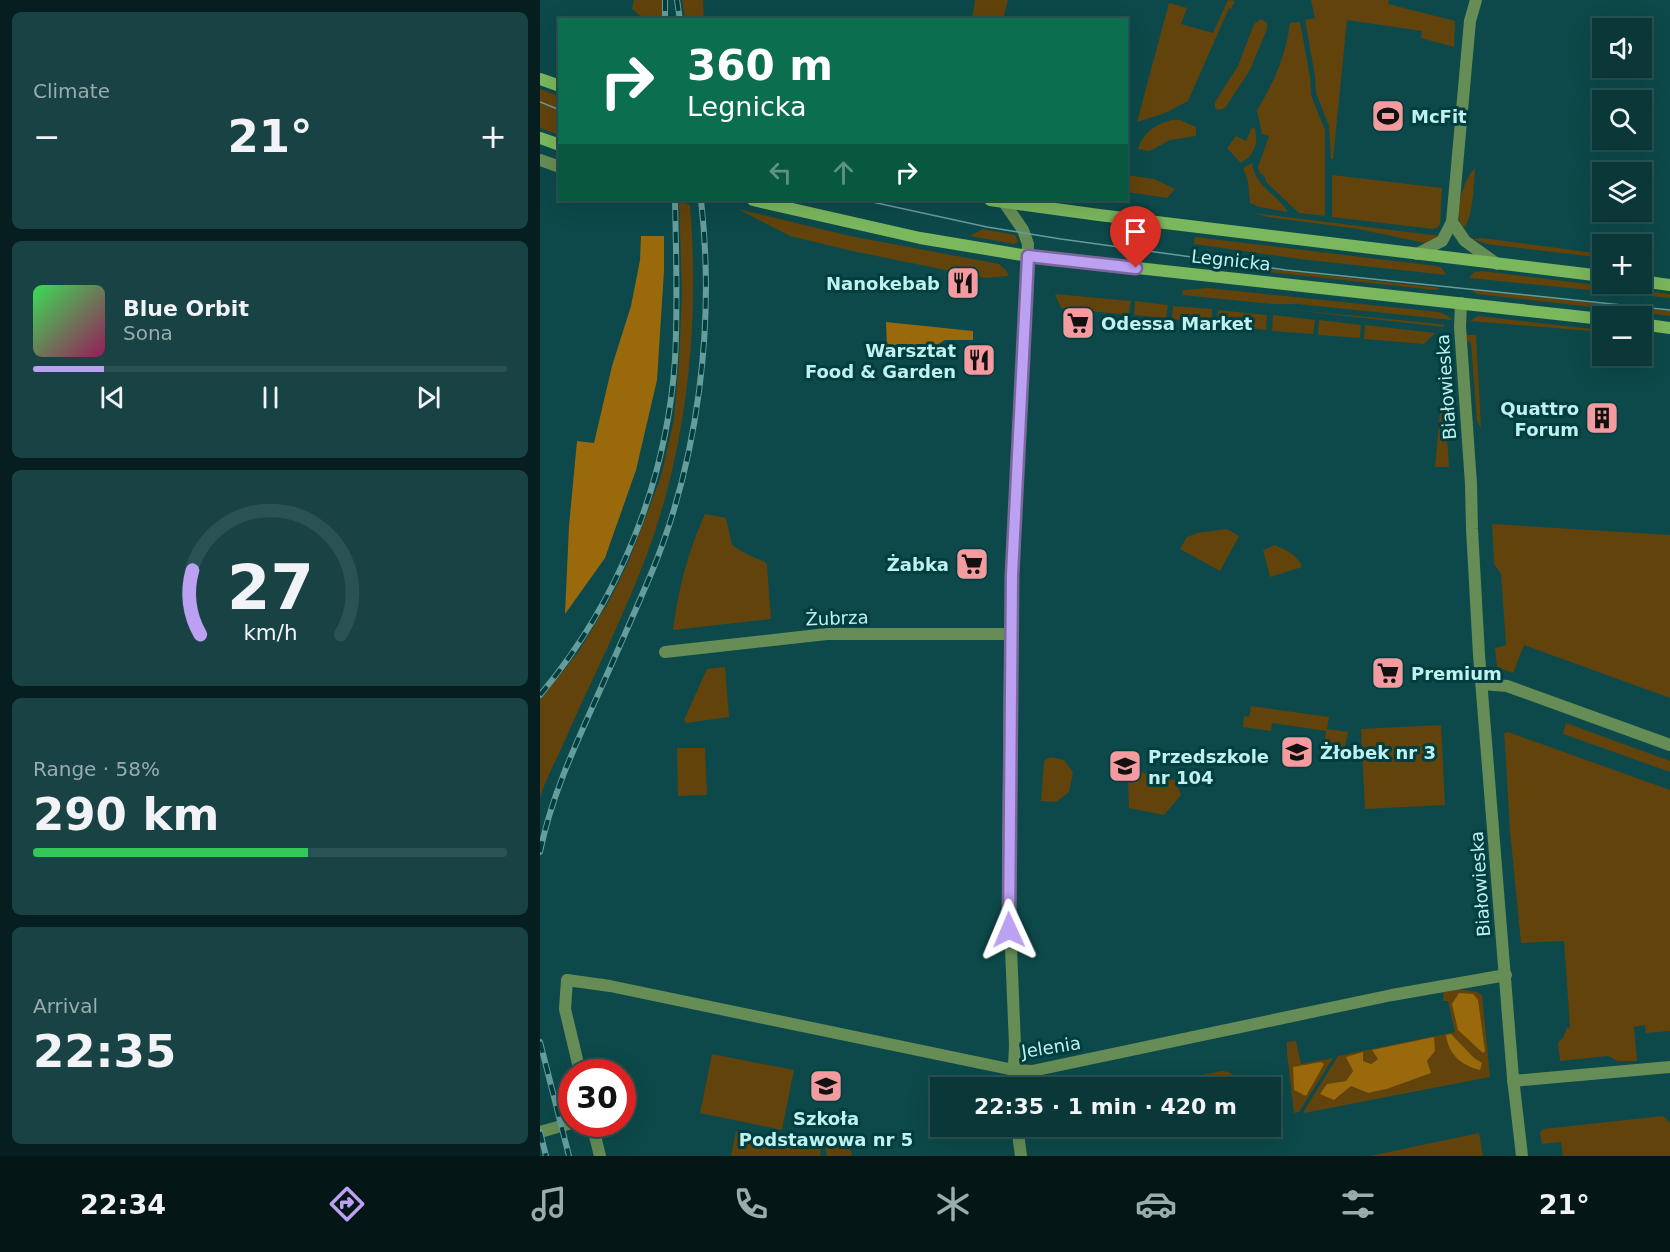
<!DOCTYPE html>
<html lang="en">
<head>
<meta charset="utf-8">
<style>
  :root { --surface:#0a3738; --page:#184243; --text:#f1f3f6; --muted:#99acae; --line:#2a5153; --accent:#bca0f2 }
  body { margin:0; font-family:"DejaVu Sans",sans-serif; background:var(--page); color:var(--text); height:100vh; display:flex; flex-direction:column; font-size:22px; white-space:nowrap }
  * { box-sizing:border-box; margin:0 }
  p { font-size:20px; color:var(--muted) }
  .icon { flex:none; width:33px; height:33px; fill:none; stroke:currentColor; stroke-width:2; stroke-linecap:round; stroke-linejoin:round }
  .map { position:relative; flex:1; overflow:hidden }
  .side { display:flex; flex-direction:column; gap:12px; padding:12px; background:#061e1f; width:540px }
  .side>* { flex:none }
  .hud { position:absolute; left:18px; top:18px; width:570px; height:183px; border-radius:0px; box-shadow:0 6px 24px #0002,0 0 0 2px var(--line); background:#0b6e4f; color:#fff; overflow:hidden }
  .buttons { position:absolute; left:1052px; top:18px; display:grid; gap:12px }
  .buttons a { display:grid; place-items:center; width:60px; height:60px; border-radius:0px; background:var(--surface); box-shadow:0 6px 24px #0002,0 0 0 2px var(--line); font-size:30px }
  .speed { position:absolute; left:18px; top:1059px; display:flex; gap:12px; font-size:30px; font-weight:700; text-align:center }
  .speed>* { display:grid; place-content:center; width:78px; height:78px; border-radius:50%; background:var(--surface); box-shadow:0 6px 24px #0002,0 0 0 2px var(--line); line-height:1 }
  .speed .limit { border:9px solid #d22; background:#fff; color:#111 }
  .pin { position:absolute; display:grid; place-items:center; width:51px; height:51px; color:#fff; margin:-62px -26px; border-radius:50% 50% 50% 0; rotate:-45deg; box-shadow:0 0 6px #0007 }
  .pin .icon { rotate:45deg }
  .me { position:absolute; width:66px; margin:-33px; rotate:359deg; stroke-linejoin:round; filter:drop-shadow(0 0 4px #0008) }
  .turn { display:flex; align-items:center; gap:21px; height:126px; padding:0 30px; font-size:27px }
  .turn .icon { width:78px; height:78px; stroke-width:2.5 }
  .turn b { display:block; font-size:42px; line-height:51px }
  .lanes { display:flex; align-items:center; height:57px; padding:0 30px; background:#0003; justify-content:center; gap:30px; direction:ltr }
  .lanes .off { opacity:.35 }
  .big { font-size:45px; font-weight:700; line-height:1.1 }
  .side .widget { flex:1; display:flex; flex-direction:column; justify-content:center; gap:9px; min-width:0; padding:0 21px; border-radius:9px; background:var(--page) }
  .side .dial { align-items:center; gap:0 }
  .dial svg { height:156px; overflow:visible; fill:none; stroke:var(--line); stroke-width:7; stroke-linecap:round; text-anchor:middle }
  .dial text { fill:var(--text); stroke:none }
  .song { display:flex; align-items:center; gap:18px }
  .cover { width:72px; height:72px; border-radius:9px; background:linear-gradient(135deg,hsl(130 70% 55%),hsl(330 70% 35%)) }
  .played { height:6px; border-radius:3px; background:linear-gradient(90deg,var(--accent) 15%,var(--line) 15%) }
  .keys { display:flex; justify-content:space-around; direction:ltr }
  .heat { display:flex; justify-content:space-between; align-items:center; font-size:33px; direction:ltr }
  .charge { height:9px; border-radius:4px; background:linear-gradient(90deg,#34c759 58%,var(--line) 0) }
  .trip { position:absolute; left:390px; top:1077px; width:351px; height:60px; border-radius:0px; background:var(--surface); box-shadow:0 6px 24px #0002,0 0 0 2px var(--line); font-weight:700; line-height:60px; text-align:center }
  .tab-bar { display:flex; height:96px; justify-content:space-around; align-items:center; background:#041616; color:var(--muted) }
  .tab-bar .icon { width:42px; height:42px }
  .tab-bar .on { color:var(--accent) }
  .tab-bar b { font-size:27px; color:var(--text) }
  main { display:flex; flex:1; min-height:0 }
  .map>svg:first-child { display:block }
  .green { fill:#62430c; fill-rule:evenodd }
  .forest { fill:#99690b }
  .lines { fill:none; stroke-linecap:round; stroke-linejoin:round }
  .minor { stroke:#668d55; stroke-width:12 }
  .secondary { stroke:#7ab75d; stroke-width:12 }
  .tram { stroke:#669c9c; stroke-width:1.5 }
  .rail-casing { stroke:#669c9c; stroke-width:6 }
  .rail { stroke:#003e3f; stroke-width:4; stroke-dasharray:11; stroke-linecap:butt }
  .route-casing { stroke:#7a689d; stroke-width:15 }
  .route { stroke:#bca0f2; stroke-width:10 }
  .labels { text-anchor:middle; dominant-baseline:central; stroke-width:6; stroke-linejoin:round; paint-order:stroke }
  .poi-label { font-size:18px; font-weight:bold; fill:#c1f0f0; stroke:#003e3f; text-anchor:start }
  .street-label { font-size:18px; fill:#c1f0f0; stroke:#003e3f }
</style>
</head>
<body>
<main>
<section class="side">
<div class="widget"><p>Climate</p>
<div class="heat"><a>−</a><b class="big">21°</b><a>+</a></div>
</div>
<div class="widget">
<div class="song"><i class="cover"></i><div><b>Blue Orbit</b><p>Sona</p></div></div>
<div class="played"></div>
<div class="keys"><svg class="icon" aria-label="previous" viewBox="0 0 24 24"><path d="M18 5L8 12l10 7zM5 5v14"/></svg><svg class="icon" aria-label="pause" viewBox="0 0 24 24"><path d="M8 5v14M16 5v14"/></svg><svg class="icon" aria-label="next" viewBox="0 0 24 24"><path d="M6 5l10 7-10 7zM19 5v14"/></svg></div>
</div>
<div class="widget dial"><svg viewBox="0 0 100 80">
<path d="M14 69A42 42 0 1 1 86 69"/>
<path d="M14 69A42 42 0 0 1 10 36" stroke="#bca0f2"/>
<text x="50" y="56" font-size="32" font-weight="700">27</text>
<text x="50" y="72" font-size="11">km/h</text>
</svg></div>
<div class="widget"><p>Range · 58%</p><b class="big">290 km</b><div class="charge"></div></div>
<div class="widget"><p>Arrival</p><b class="big">22:35</b></div>
</section>
<div class="map">
<svg width="1130" height="1156" viewBox="0 0 1130 1156">
  <rect width="100%" height="100%" fill="#0d494a"/>
  <g class="green">
    <polygon points="94,0 122,0 122,19 104,19 92,9"/>
    <polygon points="142,0 163,0 164,19 145,19"/>
    <polygon points="435,0 468,0 463,19 432,19"/>
    <polygon points="688,0 695,1 691,9 689,8 648,101 625,113 597,122 629,3 647,8 641,24 673,33"/>
    <polygon points="771,0 849,0 848,4 915,21 914,47 881,38 882,31 807,20 793,159 791,159 789,126 776,93 775,76 765,20 775,18"/>
    <polygon points="721,19 727,23 727,29 710,70 685,108 678,110 675,107 675,102 698,66 714,24"/>
    <path d="M760 22 770 77 771 95 785 130V216L759 213 726 182 725 177 720 173 718 167 729 136 722 134 717 110C734 83 746 55 750 23Z"/>
    <polygon points="0,89 19,96 19,135 0,128"/>
    <path d="M632 120H640L656 127V136L630 140 610 151 598 149C604 132 614 125 632 120Z"/>
    <path d="M712 127 715 129C718 145 715 154 701 163L687 148 696 136 706 141Z"/>
    <path d="M712 163C715 187 737 194 748 212L719 207 710 203 708 181 703 168Z"/>
    <path d="M935 168C934 182 933 219 924 227L921 226C915 210 923 180 935 168Z"/>
    <polygon points="587,175 614,179 635,189 627,198 587,192"/>
    <polygon points="792,175 902,188 900,224 898,227 893,229 792,217"/>
    <path d="M139 201 150 205C160 328 147 454 101 570 78 628 50 683 25 740 17 759 6 778 0 798V700L39 651 70 599 88 563 121 477 134 419 139 359 142 294Z"/>
    <polygon points="198,209 310,236 459,264 466,270 469,276 445,278 312,251 250,236"/>
    <polygon points="714,213 900,236 885,243 818,229 728,217"/>
    <polygon points="443,229 475,235 478,242 474,244 430,236"/>
    <polygon points="655,237 896,266 902,268 906,275 768,260 654,244"/>
    <polygon points="942,238 1062,254 1062,258 947,244 932,239"/>
    <polygon points="653,257 728,269 901,288 895,290 652,264"/>
    <polygon points="942,271 1130,294 1130,298 929,278 934,272"/>
    <polygon points="668,288 898,312 908,316 912,320 758,304 733,304 642,295 643,290"/>
    <polygon points="931,290 1130,311 1130,316 937,294"/>
    <polygon points="515,294 591,301 589,315 521,308"/>
    <polygon points="595,301 628,305 626,318 594,315"/>
    <polygon points="633,306 672,309 672,324 632,319"/>
    <polygon points="744,309 890,323 904,325 904,327"/>
    <polygon points="678,310 727,315 726,330 677,325"/>
    <polygon points="733,315 775,320 773,334 732,331"/>
    <polygon points="938,316 1062,330 1062,332 930,321"/>
    <polygon points="779,320 821,325 820,338 778,335"/>
    <polygon points="825,325 895,333 884,344 824,339"/>
    <polygon points="926,335 936,335 941,428 937,421 931,344 927,340"/>
    <polygon points="903,380 909,467 895,467"/>
    <path d="M165 514 186 518 192 545 206 554 225 562 227 565 231 619 133 630C138 590 148 551 165 514Z"/>
    <polygon points="952,524 1130,535 1130,698 984,645 973,673 957,667 955,648 966,645 961,574 954,564"/>
    <polygon points="687,529 699,536 680,571 640,549 647,537 657,533"/>
    <path d="M735 545C747 551 757 554 762 567L730 577 723 550Z"/>
    <polygon points="185,667 189,717 146,723 144,720 167,669"/>
    <polygon points="711,706 789,717 787,729 808,732 804,751 784,748 786,731 732,723 731,731 703,727 704,716 709,717"/>
    <polygon points="1026,723 1130,761 1130,772 1023,734"/>
    <polygon points="901,725 905,805 825,809 821,729"/>
    <polygon points="968,732 1130,790 1130,1031 1106,1033 1105,1025 1094,1027 1097,1061 1078,1061 1068,1056 1020,1061 1018,1042 1023,1038 1027,1028 1030,1027 1024,941 981,943 970,831 965,744 964,733"/>
    <polygon points="137,748 165,748 167,795 138,796"/>
    <polygon points="510,757 524,760 533,772 529,792 516,802 501,801 504,761"/>
    <polygon points="601,772 635,780 641,795 624,815 589,808 588,781"/>
    <path d="M910 988 937 992 942 995 950 1077 764 1113V1111L798 1056 915 1032 908 1001H903L904 989ZM893 1038 895 1051 887 1061 890 1073 847 1089 828 1093 811 1086 787 1084 806 1081 813 1071 807 1058 823 1053V1061L830 1064 838 1059 833 1050Z"/>
    <polygon points="756,1041 761,1064 793,1058 759,1112 754,1113 747,1053 747,1042"/>
    <polygon points="172,1054 254,1070 242,1130 160,1113"/>
    <path d="M681 1071C692 1071 697 1077 698 1087H605Z"/>
    <polygon points="1123,1116 1130,1123 1130,1156 1023,1156 1021,1142 1002,1144 1000,1133 1003,1129"/>
    <polygon points="541,1127 541,1126 606,1127 550,1138 544,1135"/>
    <polygon points="196,1131 281,1149 280,1156 191,1156"/>
    <polygon points="939,1133 943,1156 830,1156"/>
    <polygon points="308,1137 312,1156 287,1156 284,1142"/>
  </g>
  <g class="forest">
    <polygon points="101,236 124,236 124,271 117,380 96,470 65,558 25,614 29,526 37,441 54,443 72,366 91,306 100,260"/>
    <polygon points="346,322 433,331 433,340 405,340 385,352 347,349"/>
    <polygon points="919,993 933,994 938,1000 945,1051 943,1053 918,1030 912,1004"/>
    <path d="M911 1034 934 1058 942 1063 940 1070C921 1065 909 1055 906 1035Z"/>
    <polygon points="894,1037 895,1051 887,1061 891,1073 847,1089 828,1093 811,1086 794,1100 780,1094 787,1084 806,1081 813,1071 806,1057 823,1052 823,1061 831,1064 838,1059 832,1050"/>
    <polygon points="781,1062 784,1064 783,1066 766,1096 754,1090 753,1067"/>
  </g>
  <g class="lines">
    <g class="minor">
      <polyline points="0,160 20,167"/>
      <polyline points="463,201 483,230 488,244 472,575 470,663 468,876 475,1045 473,1088"/>
      <polyline points="912,222 925,241 957,264"/>
      <polyline points="877,254 902,241 912,222 930,21 936,0"/>
      <polyline points="921,303 920,327 931,484 932,529 939,655 973,1078 982,1156"/>
      <polyline points="125,652 287,634 471,634"/>
      <polyline points="942,684 967,686 1130,745"/>
      <polyline points="40,1072 25,1009 27,980 70,986 474,1070 492,1071 852,995 966,975"/>
      <polyline points="973,1081 1130,1067"/>
      <polyline points="52,1124 60,1156"/>
      <polyline points="477,1126 481,1156"/>
      <polyline points="0,1132 32,1123"/>
    </g>
    <g class="secondary">
      <polyline points="0,79 20,86"/>
      <polyline points="0,138 20,145"/>
      <polyline points="213,200 380,238 488,256 1062,319"/>
      <polyline points="450,200 559,215 1062,276"/>
      <polyline points="1101,281 1130,285"/>
      <polyline points="1101,324 1130,328"/>
    </g>
    <g class="tram">
      <polyline points="0,102 20,110"/>
      <polyline points="323,200 447,227 521,239 746,270 1130,310"/>
    </g>
    <g class="rail-casing">
      <g id="rail">
        <polyline points="125,0 125,20"/>
        <polyline points="137,0 140,20"/>
        <path d="M0 695C79 601 127 481 135 359 138 306 136 252 135 200"/>
        <path d="M0 852C11 798 34 748 56 699 75 657 93 616 111 574 159 459 175 322 161 200"/>
        <polyline points="0,1042 29,1156"/>
        <polyline points="0,1132 6,1156"/>
      </g>
    </g>
    <use href="#rail" class="rail"/>
  </g>
  <g class="lines">
    <g class="route-casing">
      <polyline id="route" points="469,930 472,575 488,256 596,268"/>
    </g>
    <use href="#route" class="route"/>
  </g>
  <defs>
    <g id="stadium-square" transform="scale(1.725)"><rect x="-9" y="-9" width="18" height="18" rx="4" fill="#f49b9f" stroke="#003e3f"/><path d="M0-5a6.5 5 0 1 0 0 10a6.5 5 0 1 0 0-10ZM-3.5-1.8h7v3.6h-7Z" fill="#111"/></g>
    <g id="restaurant-square" transform="scale(1.725)"><rect x="-9" y="-9" width="18" height="18" rx="4" fill="#f49b9f" stroke="#003e3f"/><path d="M-5-6h1v4h1v-4h1v4h1v-4h1v5L-1.5 .5V6h-2V.5L-5-1ZM5-6V6H3V1.5H1.5Q1.5-4 5-6Z" fill="#111"/></g>
    <g id="supermarket-square" transform="scale(1.725)"><rect x="-9" y="-9" width="18" height="18" rx="4" fill="#f49b9f" stroke="#003e3f"/><path d="M-6-5.5h2.5l.6 2H6L4.5 2H-2.5L-4.4-4H-6ZM-1.5 3.2a1.3 1.3 0 1 0 .1 0ZM3 3.2a1.3 1.3 0 1 0 .1 0Z" fill="#111"/></g>
    <g id="building-square" transform="scale(1.725)"><rect x="-9" y="-9" width="18" height="18" rx="4" fill="#f49b9f" stroke="#003e3f"/><path d="M-4-6H4V6H1V3H-1V6H-4ZM-2.5-4.3h1.7v1.8h-1.7ZM.8-4.3h1.7v1.8H.8ZM-2.5-1h1.7V.8h-1.7ZM.8-1h1.7V.8H.8Z" fill="#111"/></g>
    <g id="school-square" transform="scale(1.725)"><rect x="-9" y="-9" width="18" height="18" rx="4" fill="#f49b9f" stroke="#003e3f"/><path d="M0-5L7-2L0 1L-7-2ZM-4 1L0 2.5L4 1V4Q0 6-4 4Z" fill="#111"/></g>
  </defs>
  <g fill-rule="evenodd">
    <use href="#stadium-square" x="848" y="116"/>
    <use href="#restaurant-square" x="423" y="283"/>
    <use href="#supermarket-square" x="538" y="323"/>
    <use href="#restaurant-square" x="439" y="360"/>
    <use href="#building-square" x="1062" y="418"/>
    <use href="#supermarket-square" x="432" y="564"/>
    <use href="#supermarket-square" x="848" y="673"/>
    <use href="#school-square" x="757" y="752"/>
    <use href="#school-square" x="585" y="766"/>
    <use href="#school-square" x="286" y="1086"/>
  </g>
  <g class="labels">
    <g class="poi-label">
      <text x="871" y="116">McFit</text>
      <text x="400" y="283" text-anchor="end">Nanokebab</text>
      <text x="561" y="323">Odessa Market</text>
      <text x="416" y="350" text-anchor="end">Warsztat<tspan x="416" dy="21">Food &amp; Garden</tspan></text>
      <text x="1039" y="408" text-anchor="end">Quattro<tspan x="1039" dy="21">Forum</tspan></text>
      <text x="409" y="564" text-anchor="end">Żabka</text>
      <text x="871" y="673">Premium</text>
      <text x="780" y="752">Żłobek nr 3</text>
      <text x="608" y="756">Przedszkole<tspan x="608" dy="21">nr 104</tspan></text>
      <text x="286" y="1118" text-anchor="middle">Szkoła<tspan x="286" dy="21">Podstawowa nr 5</tspan></text>
    </g>
    <g class="street-label">
      <text transform="translate(691 260) rotate(6)">Legnicka</text>
      <text transform="translate(906 387) rotate(-94)">Białowieska</text>
      <text transform="translate(297 618) rotate(-2)">Żubrza</text>
      <text transform="translate(940 884) rotate(-94)">Białowieska</text>
      <text transform="translate(511 1047) rotate(-9)">Jelenia</text>
    </g>
  </g>
</svg>
<div class="buttons">
<a><svg class="icon" aria-label="sound" viewBox="0 0 24 24"><path d="M4 9h4l5-4v14l-5-4H4zM17 9q2 3 0 6"/></svg></a>
<a><svg class="icon" aria-label="search" viewBox="0 0 24 24"><circle cx="10" cy="10" r="6"/><path d="M15 15l6 6"/></svg></a>
<a><svg class="icon" aria-label="layers" viewBox="0 0 24 24"><path d="M12 4l9 5-9 5-9-5zM3 14l9 5 9-5"/></svg></a>
<a>+</a>
<a>−</a>
</div>
<div class="speed"><div class="limit">30</div></div>
<div class="pin" style="left:596px;top:268px;background:#d93025"><svg class="icon" aria-label="arrive" viewBox="0 0 24 24"><path d="M6 21V4h12l-3 4 3 4H6"/></svg></div>
<svg class="me" style="left:469px;top:930px" viewBox="-20 -20 40 40"><path d="M0-17L14 15 0 8-14 15z" fill="#bca0f2" stroke="#fff" stroke-width="4"/></svg>
<div class="trip">22:35 · 1 min · 420 m</div>
<div class="hud">
<div class="turn"><svg class="icon" aria-label="right" viewBox="0 0 24 24"><path d="M7 20v-9h11M14 6l5 5-5 5"/></svg><div><b>360 m</b>Legnicka</div></div>
<div class="lanes"><svg class="icon off" aria-label="left" viewBox="0 0 24 24"><path d="M17 20v-9H6M10 6l-5 5 5 5"/></svg><svg class="icon off" aria-label="ahead" viewBox="0 0 24 24"><path d="M12 20V5M6 11l6-6 6 6"/></svg><svg class="icon" aria-label="right" viewBox="0 0 24 24"><path d="M7 20v-9h11M14 6l5 5-5 5"/></svg></div>
</div>
</div>
</main>
<nav class="tab-bar">
<b>22:34</b>
<svg class="icon on" aria-label="directions" viewBox="0 0 24 24"><path d="M12 3l9 9-9 9-9-9zM9 14v-3h6M13 9l2 2-2 2"/></svg>
<svg class="icon" aria-label="music" viewBox="0 0 24 24"><path d="M9 18V5l10-2v13"/><circle cx="6" cy="18" r="3"/><circle cx="16" cy="16" r="3"/></svg>
<svg class="icon" aria-label="phone" viewBox="0 0 24 24"><path d="M5 4h4l2 5-3 2q2 4 5 5l2-3 5 2v4C11 20 4 13 5 4z"/></svg>
<svg class="icon" aria-label="climate" viewBox="0 0 24 24"><path d="M12 3v18M4 7l16 10M4 17L20 7"/></svg>
<svg class="icon" aria-label="car" viewBox="0 0 24 24"><path d="M5 17H2v-5l4-1 3-4h7l3 4 3 1v5h-3M9 17h6M6 11h13"/><circle cx="7" cy="17" r="2"/><circle cx="17" cy="17" r="2"/></svg>
<svg class="icon" aria-label="filters" viewBox="0 0 24 24"><path d="M4 7h16M4 17h16"/><circle cx="9" cy="7" r="2"/><circle cx="15" cy="17" r="2"/></svg>
<b>21°</b>
</nav>
</body>
</html>
